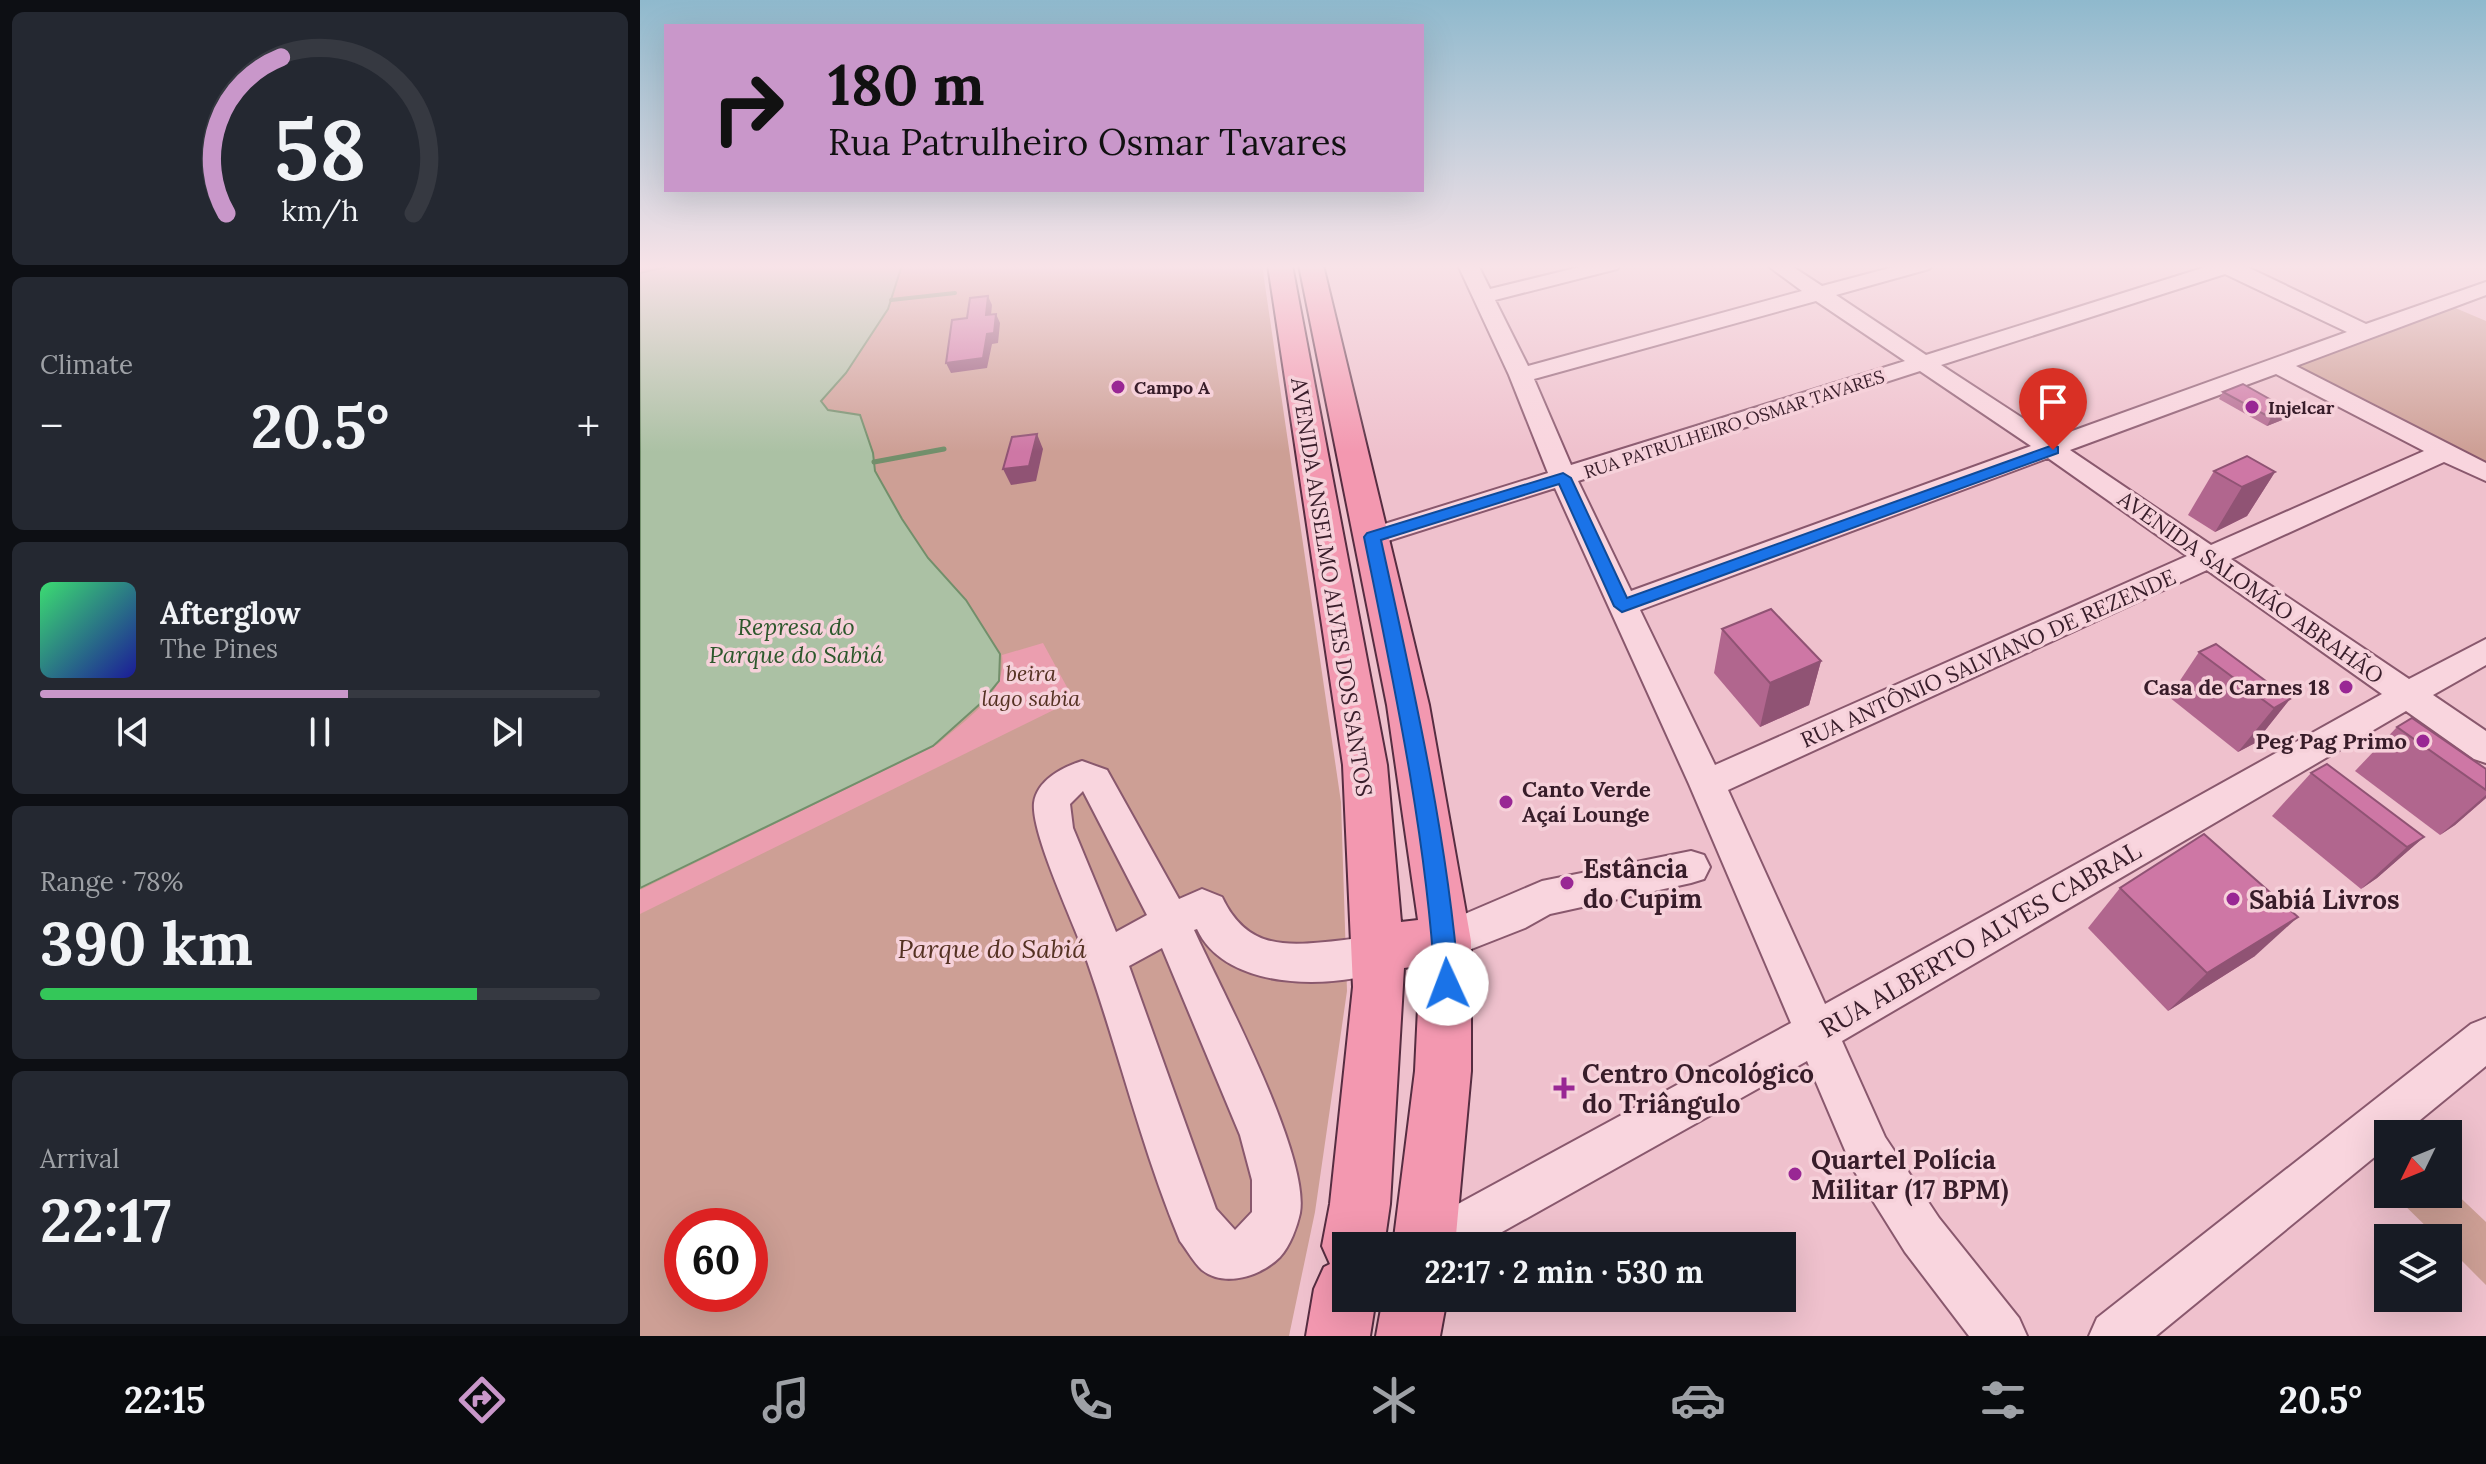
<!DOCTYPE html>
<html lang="en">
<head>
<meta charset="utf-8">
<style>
  :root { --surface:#171b24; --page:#242831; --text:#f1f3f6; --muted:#9ea1a6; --line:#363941; --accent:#c997ca }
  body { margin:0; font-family:Lora,serif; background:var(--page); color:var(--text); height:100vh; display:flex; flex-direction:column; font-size:30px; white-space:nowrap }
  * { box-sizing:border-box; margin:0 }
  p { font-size:26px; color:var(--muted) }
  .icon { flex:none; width:44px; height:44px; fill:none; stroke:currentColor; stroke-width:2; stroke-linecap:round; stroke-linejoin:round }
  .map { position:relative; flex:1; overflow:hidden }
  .drawer { display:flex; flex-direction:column; gap:12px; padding:12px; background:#0d0f14; width:640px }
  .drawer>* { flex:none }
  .hud { position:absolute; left:24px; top:24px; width:760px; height:168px; border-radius:0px; box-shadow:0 8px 32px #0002; background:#c997ca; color:#111; overflow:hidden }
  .needle { width:52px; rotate:227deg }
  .controls { position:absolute; left:1734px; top:1120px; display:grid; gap:16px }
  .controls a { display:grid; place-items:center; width:88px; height:88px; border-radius:0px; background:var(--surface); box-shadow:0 8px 32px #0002; font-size:40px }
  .speed { position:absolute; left:24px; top:1208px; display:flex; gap:16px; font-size:40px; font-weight:700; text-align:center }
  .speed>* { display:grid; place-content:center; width:104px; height:104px; border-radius:50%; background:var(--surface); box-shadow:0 8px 32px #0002; line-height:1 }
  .speed .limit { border:12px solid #d22; background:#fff; color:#111 }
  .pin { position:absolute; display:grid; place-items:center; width:68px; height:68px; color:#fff; margin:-82px -34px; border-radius:50% 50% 50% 0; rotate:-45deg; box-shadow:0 0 8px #0007 }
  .pin .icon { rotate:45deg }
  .me { position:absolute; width:88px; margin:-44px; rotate:358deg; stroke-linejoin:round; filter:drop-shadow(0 0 6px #0008) }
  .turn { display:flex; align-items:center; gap:28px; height:168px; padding:0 32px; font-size:36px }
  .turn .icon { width:104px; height:104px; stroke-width:2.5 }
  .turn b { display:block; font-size:56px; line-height:68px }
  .big { font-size:60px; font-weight:800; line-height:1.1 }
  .drawer .card { flex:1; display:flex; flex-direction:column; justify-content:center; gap:12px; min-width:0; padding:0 28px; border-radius:12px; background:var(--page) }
  .drawer .dial { align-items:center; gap:0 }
  .dial svg { height:208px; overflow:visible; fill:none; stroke:var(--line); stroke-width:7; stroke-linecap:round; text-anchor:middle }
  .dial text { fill:var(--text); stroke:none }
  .song { display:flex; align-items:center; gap:24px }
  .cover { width:96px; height:96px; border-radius:12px; background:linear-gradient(135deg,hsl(140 70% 55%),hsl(240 70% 35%)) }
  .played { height:8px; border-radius:4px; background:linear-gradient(90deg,var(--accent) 55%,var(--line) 55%) }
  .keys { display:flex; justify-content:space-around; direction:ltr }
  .heat { display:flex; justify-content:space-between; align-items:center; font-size:44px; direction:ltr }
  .charge { height:12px; border-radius:6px; background:linear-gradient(90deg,#34c759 78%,var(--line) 0) }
  .trip { position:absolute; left:692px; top:1232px; width:464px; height:80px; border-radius:0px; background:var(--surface); box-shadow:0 8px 32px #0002; font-weight:800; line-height:80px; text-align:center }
  .dock { display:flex; height:128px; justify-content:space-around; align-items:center; background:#090b0e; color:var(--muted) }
  .dock .icon { width:56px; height:56px }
  .dock .on { color:var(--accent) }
  .dock b { font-size:36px; color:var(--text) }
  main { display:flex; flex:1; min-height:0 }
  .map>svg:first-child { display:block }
  .green { fill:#cd9f95; fill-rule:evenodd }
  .sand { fill:#eb9eaf }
  .water { fill:#abc1a4; stroke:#728f6b; stroke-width:2 }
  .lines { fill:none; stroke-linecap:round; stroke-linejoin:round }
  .stream-far1 { stroke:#728f6b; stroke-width:4 }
  .stream { stroke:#728f6b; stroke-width:5 }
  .minor-casing { stroke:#89586d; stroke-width:4 }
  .major-casing { stroke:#562d41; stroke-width:4 }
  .minor { fill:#f9d5de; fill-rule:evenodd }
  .major { fill:#f398b0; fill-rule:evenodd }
  .wall { fill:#b1668e }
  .shaded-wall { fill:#905374 }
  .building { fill:#ce77a5; stroke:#905374; stroke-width:2 }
  .route { fill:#1a73e8; stroke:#114b97; stroke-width:2 }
  .poi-dot { fill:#992794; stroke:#f6d1da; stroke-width:3 }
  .labels { text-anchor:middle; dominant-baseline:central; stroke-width:7; stroke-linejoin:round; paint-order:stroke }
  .far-poi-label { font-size:18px; font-weight:bold; fill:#381d2a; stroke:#f6d1da; text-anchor:start }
  .far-street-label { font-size:18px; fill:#381d2a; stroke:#f6d1da }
  .street-label { font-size:22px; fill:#381d2a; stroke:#f6d1da }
  .park-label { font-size:22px; font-style:italic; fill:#553223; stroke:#f6d1da }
  .poi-label { font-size:22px; font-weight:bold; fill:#381d2a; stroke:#f6d1da; text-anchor:end }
  .water-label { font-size:24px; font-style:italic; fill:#2d582c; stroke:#f6d1da }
  .near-poi-label { font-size:26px; font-weight:bold; fill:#381d2a; stroke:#f6d1da; text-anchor:start }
  .near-street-label { font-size:26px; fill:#381d2a; stroke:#f6d1da }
  .near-park-label { font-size:26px; font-style:italic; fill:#553223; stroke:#f6d1da }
</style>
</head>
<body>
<main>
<section class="drawer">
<div class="card dial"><svg viewBox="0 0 100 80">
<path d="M14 69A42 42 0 1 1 86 69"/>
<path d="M14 69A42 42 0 0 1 35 9" stroke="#c997ca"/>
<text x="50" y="56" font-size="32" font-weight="700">58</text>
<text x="50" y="72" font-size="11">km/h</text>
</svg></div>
<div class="card"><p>Climate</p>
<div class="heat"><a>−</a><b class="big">20.5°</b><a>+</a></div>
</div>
<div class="card">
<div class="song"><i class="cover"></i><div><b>Afterglow</b><p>The Pines</p></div></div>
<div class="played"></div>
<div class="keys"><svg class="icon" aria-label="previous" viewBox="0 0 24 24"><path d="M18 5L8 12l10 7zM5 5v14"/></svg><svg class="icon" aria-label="pause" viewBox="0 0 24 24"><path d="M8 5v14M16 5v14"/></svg><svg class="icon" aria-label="next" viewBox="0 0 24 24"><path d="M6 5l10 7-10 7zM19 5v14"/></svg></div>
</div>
<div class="card"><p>Range · 78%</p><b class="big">390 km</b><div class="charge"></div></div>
<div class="card"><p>Arrival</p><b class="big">22:17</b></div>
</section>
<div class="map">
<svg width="1846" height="1336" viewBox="0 0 1846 1336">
  <rect width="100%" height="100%" fill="#efc1cd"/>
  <g class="green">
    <path d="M0 265H622L701 802 707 991 675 1212 649 1336H0ZM42 1226H110V1294H42Z"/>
    <polygon points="1813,307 1846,321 1846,464 1656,365"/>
    <polygon points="1808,1186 1846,1222 1846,1285 1808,1247 1808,1238 1798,1238 1753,1194 1808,1194"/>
  </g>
  <path class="sand" d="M403 643 434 700 0 914V890L298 744C324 720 368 694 362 655Z"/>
  <polygon class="water" points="34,265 262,265 248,309 206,373 181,401 188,410 220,415 233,453 235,471 262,519 288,558 326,600 360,654 359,681 341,703 293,746 0,888 0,273"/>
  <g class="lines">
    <polyline class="stream-far1" points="251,300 315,293"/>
    <polyline class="stream" points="234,462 304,449"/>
    <g class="minor-casing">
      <g id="minor">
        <path d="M818 265H838L850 289 948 265H980L977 269 855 300 888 366 1162 291 1127 265H1150L1182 286 1261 265H1292L1289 269 1196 295 1286 355 1572 265H1603L1726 324 1846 282V295L1656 366 1846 463V481L1804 462 1591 559 1769 679 1846 639V665L1793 695 1846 731V763L1834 759 1766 711 1202 1041 1245 1137 1299 1218 1379 1318 1387 1336H1329L1265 1252 1213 1169 1167 1061 837 1246H764L772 1229 1151 1023 1049 784 915 488 732 546 722 543 718 537 722 531 908 473 869 375ZM1585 274 1707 332 1413 438 1301 365ZM1176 301 1265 361 931 465 894 379ZM1280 371 1391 446 991 591 938 481ZM1636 374 1784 451 1571 545 1430 450ZM1408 458 1547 556 1075 765 1000 610ZM1567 570 1742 694 1185 1004 1088 790Z"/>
        <path d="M442 761 467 770 539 899 562 889 582 897C608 952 649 946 704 940 722 938 735 935 752 942L758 955 752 968C696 990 586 992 557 929L554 930C581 989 670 1155 660 1213 657 1227 650 1246 640 1257 621 1276 585 1288 562 1270 554 1263 547 1250 540 1241 502 1150 479 1052 446 958 434 923 391 834 394 803 397 780 423 767 442 761ZM443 791 507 915 476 932 433 828 430 804ZM522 948 600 1135 612 1180V1212L595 1230 576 1209 489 966Z"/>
        <polygon points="1051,851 1064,855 1070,867 1064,879 1051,883 910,914 885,928 806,959 792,954 786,941 792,928 902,881"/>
        <polygon points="1846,1018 1846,1066 1763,1134 1748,1134 1748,1146 1516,1336 1449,1336 1457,1318 1831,1024"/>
      </g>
    </g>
    <g class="major-casing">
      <g id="major">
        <polygon points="628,265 652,265 747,765 761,922 778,920 747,705 659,265 683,265 789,705 831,941 831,1071 815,1246 753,1246 775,1071 780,966 764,968 750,1204 744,1246 706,1246 706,1298 736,1298 730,1336 666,1336 674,1289 684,1267 690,1264 682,1246 690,1204 713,987 703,765"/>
        <polygon points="743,1298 807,1298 800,1336 736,1336"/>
      </g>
    </g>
    <use href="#minor" class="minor"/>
    <use href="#major" class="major"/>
  </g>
  <g class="wall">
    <polygon points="1583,392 1647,418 1627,426 1579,399"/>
    <polygon points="1574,471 1635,472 1607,516 1575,532 1548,515"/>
    <polygon points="1082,629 1181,661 1169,705 1120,727 1074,673"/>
    <polygon points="1559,652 1650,699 1615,743 1598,752 1529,697"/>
    <polygon points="1757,727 1846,769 1846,798 1815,825 1800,835 1715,771"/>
    <polygon points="1671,773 1784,837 1737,878 1721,889 1632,816"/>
    <polygon points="1480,888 1615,956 1528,1011 1448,928"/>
  </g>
  <g class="shaded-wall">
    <polygon points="348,296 352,305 350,325 346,315"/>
    <polygon points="356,314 360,323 358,343 352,344 347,368 311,373 306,363 347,334"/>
    <polygon points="1651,411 1647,418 1627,426 1631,418"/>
    <polygon points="397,434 403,449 396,481 371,485 363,469"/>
    <polygon points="1635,472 1607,516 1575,532 1602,487"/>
    <polygon points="1181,661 1169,705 1120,727 1130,683"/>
    <polygon points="1650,699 1615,743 1598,752 1634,708"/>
    <polygon points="1846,795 1846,798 1815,825 1800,835"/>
    <polygon points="1784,837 1737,878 1721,889 1767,847"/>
    <polygon points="1658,917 1615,956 1528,1011 1567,973"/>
  </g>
  <g class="building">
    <polygon points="348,296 346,315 356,314 354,333 347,334 343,358 306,363 312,320 327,318 330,298"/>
    <polygon points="1603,384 1651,411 1631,418 1583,392"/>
    <polygon points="397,434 389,466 363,469 372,437"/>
    <polygon points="1607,456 1635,472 1602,487 1574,471"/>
    <polygon points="1131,609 1181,661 1130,683 1082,629"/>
    <polygon points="1576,644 1650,699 1634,708 1559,652"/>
    <polygon points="1772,718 1846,769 1846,790 1757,727"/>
    <polygon points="1687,764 1784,837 1767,847 1671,773"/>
    <polygon points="1564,834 1658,917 1567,973 1480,888"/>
  </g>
  <linearGradient id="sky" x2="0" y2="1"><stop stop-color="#8fb9cd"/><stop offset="0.59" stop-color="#f8e3e8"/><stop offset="1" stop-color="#f8e3e8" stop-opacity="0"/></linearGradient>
  <rect width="1846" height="452" fill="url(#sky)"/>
  <path class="route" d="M1413 445 1418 447V453L982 612 974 606 919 484 741 540C773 686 807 834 819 984L815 992 807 995 799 992 795 984C786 833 754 685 724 537L727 533 923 473 931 478 987 598Z"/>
  <g class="poi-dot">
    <circle cx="478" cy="387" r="8"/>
    <circle cx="1612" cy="407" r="8"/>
    <circle cx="1706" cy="687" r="8"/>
    <circle cx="1783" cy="741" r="8"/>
    <circle cx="866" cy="802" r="8"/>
    <circle cx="927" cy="883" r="8"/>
    <circle cx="1593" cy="899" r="8"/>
    <path d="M920 1076h8v8h8v8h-8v8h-8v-8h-8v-8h8z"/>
    <circle cx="1155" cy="1174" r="8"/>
  </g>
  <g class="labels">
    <g class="far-poi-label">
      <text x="494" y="387">Campo A</text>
      <text x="1628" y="407">Injelcar</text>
    </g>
    <g class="far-street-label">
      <text transform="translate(1094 424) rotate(-18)">RUA PATRULHEIRO OSMAR TAVARES</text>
    </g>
    <g class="street-label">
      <text transform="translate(692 587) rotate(81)">AVENIDA ANSELMO ALVES DOS SANTOS</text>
      <text transform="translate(1611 587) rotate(35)">AVENIDA SALOMÃO ABRAHÃO</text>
      <text transform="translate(1348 658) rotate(-24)">RUA ANTÔNIO SALVIANO DE REZENDE</text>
    </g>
    <g class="park-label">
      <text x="391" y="673">beira<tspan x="391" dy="25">lago sabia</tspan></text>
    </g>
    <g class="poi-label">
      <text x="1690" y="687">Casa de Carnes 18</text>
      <text x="1767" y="741">Peg Pag Primo</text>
      <text x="882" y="789" text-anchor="start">Canto Verde<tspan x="882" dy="25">Açaí Lounge</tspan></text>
    </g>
    <g class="water-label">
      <text x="156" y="626">Represa do<tspan x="156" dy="28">Parque do Sabiá</tspan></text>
    </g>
    <g class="near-poi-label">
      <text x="943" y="868">Estância<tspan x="943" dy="30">do Cupim</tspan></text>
      <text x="1609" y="899">Sabiá Livros</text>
      <text x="942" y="1073">Centro Oncológico<tspan x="942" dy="30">do Triângulo</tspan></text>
      <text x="1171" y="1159">Quartel Polícia<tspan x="1171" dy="30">Militar (17 BPM)</tspan></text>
    </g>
    <g class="near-street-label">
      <text transform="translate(1340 939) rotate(-30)">RUA ALBERTO ALVES CABRAL</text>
    </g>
    <g class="near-park-label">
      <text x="352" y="948">Parque do Sabiá</text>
    </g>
  </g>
</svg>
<div class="controls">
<a><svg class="needle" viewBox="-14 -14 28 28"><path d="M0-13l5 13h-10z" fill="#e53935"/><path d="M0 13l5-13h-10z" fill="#9ea1a6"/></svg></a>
<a><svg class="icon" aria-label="layers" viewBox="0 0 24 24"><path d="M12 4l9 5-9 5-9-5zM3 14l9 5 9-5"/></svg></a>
</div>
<div class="speed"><div class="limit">60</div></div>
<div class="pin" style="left:1413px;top:450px;background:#d93025"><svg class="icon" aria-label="arrive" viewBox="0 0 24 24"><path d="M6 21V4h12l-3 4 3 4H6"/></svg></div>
<svg class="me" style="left:807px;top:984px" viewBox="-20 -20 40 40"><circle r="19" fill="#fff"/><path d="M0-13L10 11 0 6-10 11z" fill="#1a73e8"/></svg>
<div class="trip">22:17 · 2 min · 530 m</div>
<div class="hud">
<div class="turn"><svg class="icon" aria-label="right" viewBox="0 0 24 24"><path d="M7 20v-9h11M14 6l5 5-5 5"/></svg><div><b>180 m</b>Rua Patrulheiro Osmar Tavares</div></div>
</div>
</div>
</main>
<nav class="dock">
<b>22:15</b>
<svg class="icon on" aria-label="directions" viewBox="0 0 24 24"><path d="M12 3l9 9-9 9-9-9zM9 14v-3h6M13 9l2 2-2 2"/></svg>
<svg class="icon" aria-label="music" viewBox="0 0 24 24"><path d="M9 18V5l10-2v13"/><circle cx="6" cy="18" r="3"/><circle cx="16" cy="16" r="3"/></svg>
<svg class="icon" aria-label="phone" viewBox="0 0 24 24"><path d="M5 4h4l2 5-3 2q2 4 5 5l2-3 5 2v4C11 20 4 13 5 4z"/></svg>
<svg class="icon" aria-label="climate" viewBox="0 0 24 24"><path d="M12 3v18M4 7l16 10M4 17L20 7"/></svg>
<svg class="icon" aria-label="car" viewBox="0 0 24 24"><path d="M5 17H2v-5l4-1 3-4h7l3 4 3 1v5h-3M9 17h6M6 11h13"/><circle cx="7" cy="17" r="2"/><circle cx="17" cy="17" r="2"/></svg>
<svg class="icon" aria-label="filters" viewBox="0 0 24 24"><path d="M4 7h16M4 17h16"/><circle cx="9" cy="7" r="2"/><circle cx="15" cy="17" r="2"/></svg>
<b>20.5°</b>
</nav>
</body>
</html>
